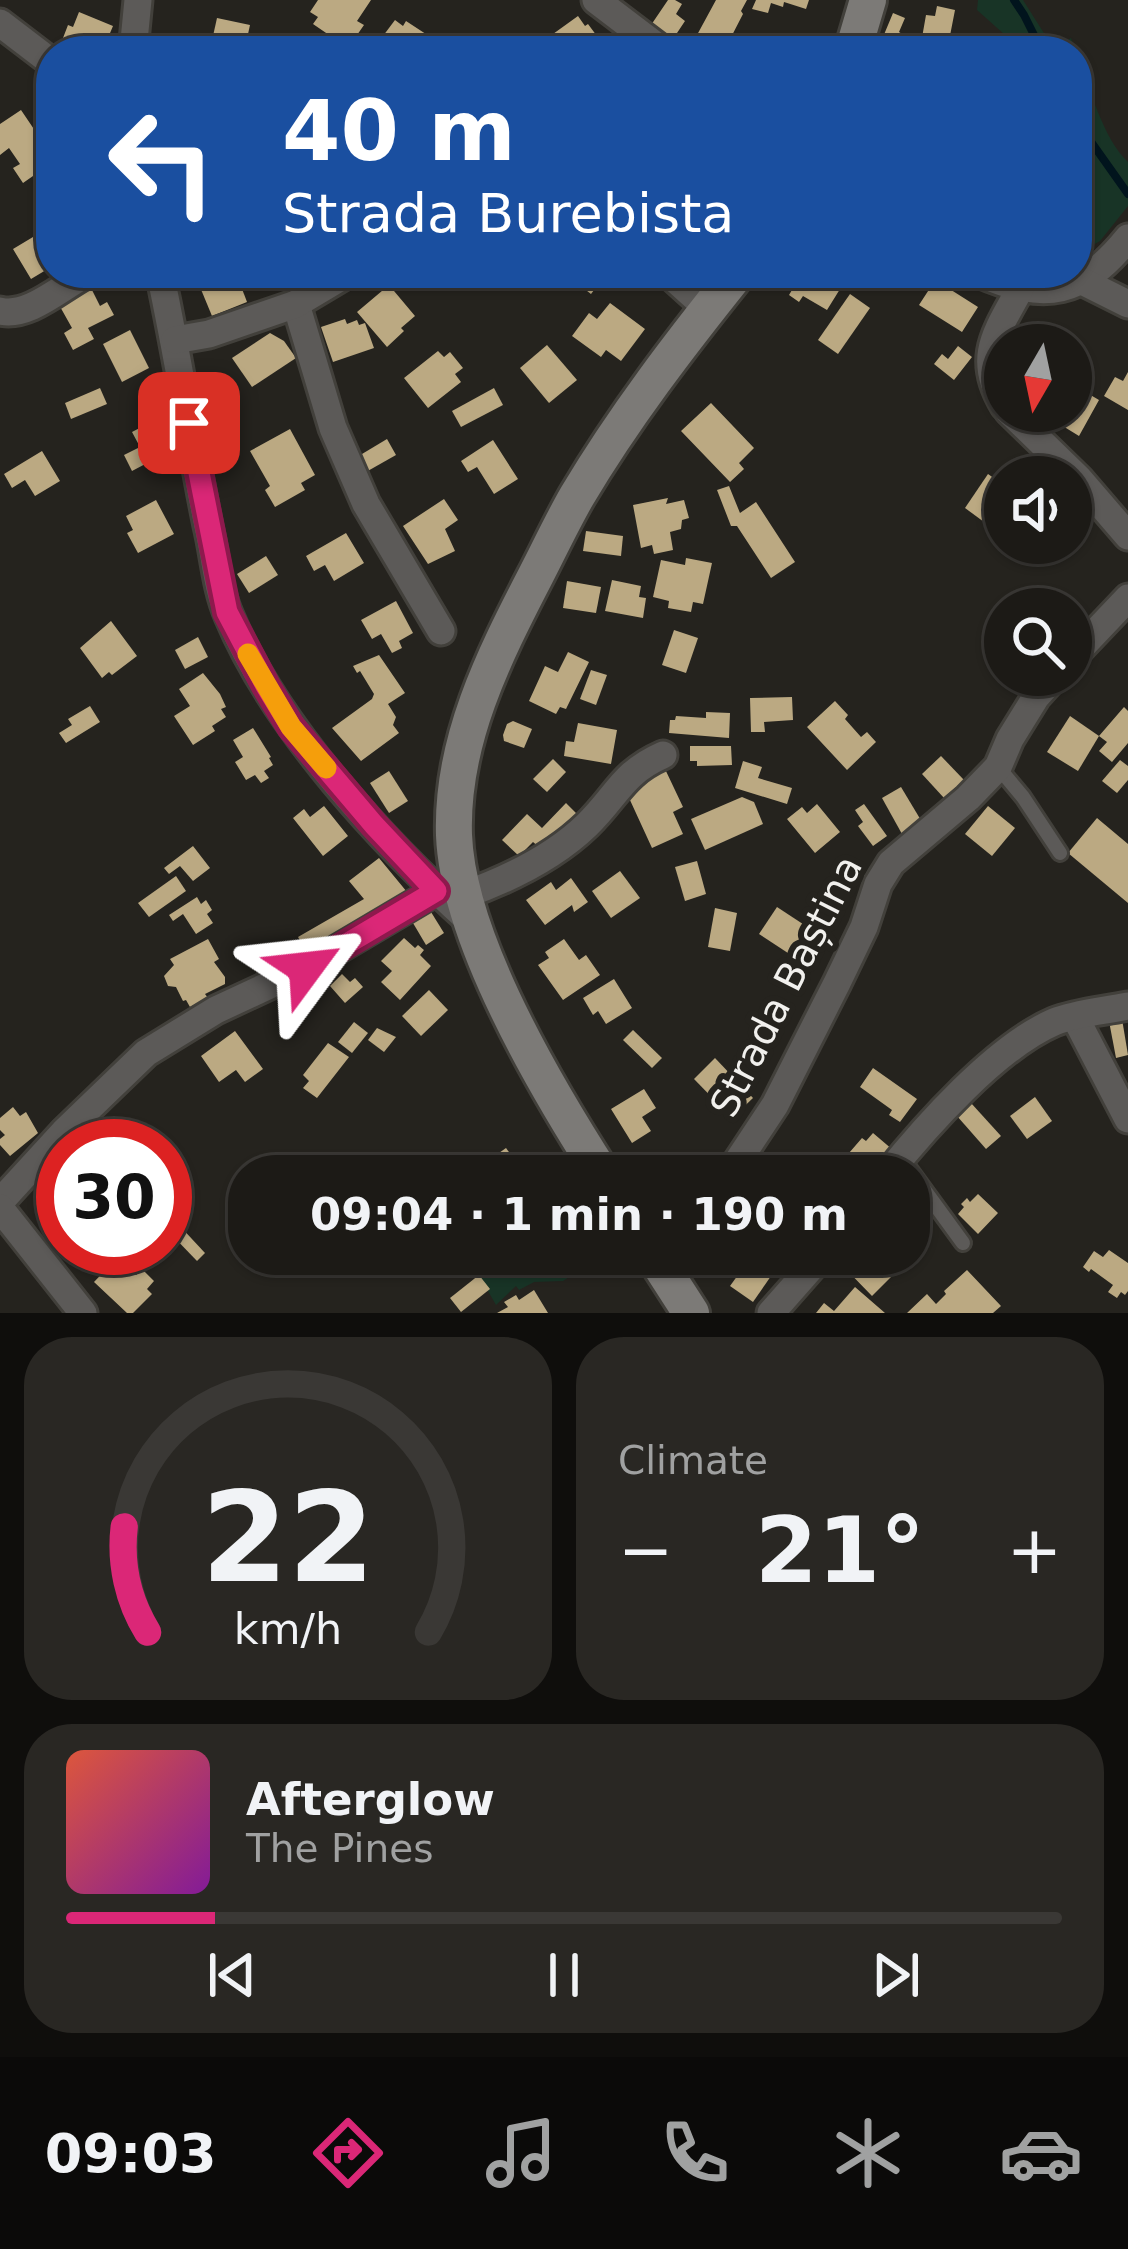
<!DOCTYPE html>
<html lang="en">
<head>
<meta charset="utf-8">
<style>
  :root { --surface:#1c1a16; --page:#292723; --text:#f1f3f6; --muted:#a0a1a1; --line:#3a3835; --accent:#db2777 }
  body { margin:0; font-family:"DejaVu Sans",sans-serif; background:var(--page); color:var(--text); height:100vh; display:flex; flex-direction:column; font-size:45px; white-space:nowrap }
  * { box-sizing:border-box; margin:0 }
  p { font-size:39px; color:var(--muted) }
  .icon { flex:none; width:66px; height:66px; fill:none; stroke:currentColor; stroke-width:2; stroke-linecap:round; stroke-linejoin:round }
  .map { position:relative; height:1313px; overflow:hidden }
  .details { display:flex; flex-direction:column; gap:24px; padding:24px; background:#0f0e0c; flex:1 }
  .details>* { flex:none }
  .banner { position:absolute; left:36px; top:36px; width:1056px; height:252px; border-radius:48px; box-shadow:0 3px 9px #0004,0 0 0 3px var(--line); background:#1a4fa0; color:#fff; overflow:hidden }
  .needle { width:78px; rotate:189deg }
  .tools { position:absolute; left:984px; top:324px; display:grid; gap:24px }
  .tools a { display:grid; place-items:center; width:108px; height:108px; border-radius:50%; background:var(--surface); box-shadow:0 3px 9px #0004,0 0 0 3px var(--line); font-size:60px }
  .speed { position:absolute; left:36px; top:1119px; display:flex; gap:24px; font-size:60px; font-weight:700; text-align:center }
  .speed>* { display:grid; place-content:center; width:156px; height:156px; border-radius:50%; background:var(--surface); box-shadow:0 3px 9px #0004,0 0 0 3px var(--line); line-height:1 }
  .speed .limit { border:18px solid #d22; background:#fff; color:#111 }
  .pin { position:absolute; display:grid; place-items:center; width:102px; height:102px; color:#fff; margin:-51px; border-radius:24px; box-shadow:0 6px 18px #0006 }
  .me { position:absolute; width:132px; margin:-66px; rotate:60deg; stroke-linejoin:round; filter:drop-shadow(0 0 9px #0008) }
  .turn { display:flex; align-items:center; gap:42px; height:252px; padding:0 48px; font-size:54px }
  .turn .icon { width:156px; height:156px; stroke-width:2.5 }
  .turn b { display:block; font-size:84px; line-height:102px }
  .big { font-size:90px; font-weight:600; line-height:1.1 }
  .details .tile { flex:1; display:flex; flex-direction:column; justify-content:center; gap:18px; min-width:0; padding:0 42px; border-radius:48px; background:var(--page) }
  .details .dial { align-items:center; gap:0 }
  .dial svg { height:312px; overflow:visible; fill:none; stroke:var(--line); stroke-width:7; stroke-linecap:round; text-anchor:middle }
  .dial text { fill:var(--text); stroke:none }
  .song { display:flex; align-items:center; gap:36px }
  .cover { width:144px; height:144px; border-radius:18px; background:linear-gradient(135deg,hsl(10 70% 55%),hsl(290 70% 35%)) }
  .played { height:12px; border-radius:6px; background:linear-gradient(90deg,var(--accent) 15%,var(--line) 15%) }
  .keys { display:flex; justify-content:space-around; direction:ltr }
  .heat { display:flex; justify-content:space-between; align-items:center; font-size:66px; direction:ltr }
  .details .tiles { flex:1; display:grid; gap:24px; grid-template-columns:1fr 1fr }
  .tile:last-child { grid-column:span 2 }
  .trip { position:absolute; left:228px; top:1155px; width:702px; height:120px; border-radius:48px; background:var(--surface); box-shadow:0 3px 9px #0004,0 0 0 3px var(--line); font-weight:600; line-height:120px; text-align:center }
  .tabs { display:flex; height:192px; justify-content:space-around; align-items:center; background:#0b0a09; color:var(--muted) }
  .tabs .icon { width:84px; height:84px }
  .tabs .selected { color:var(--accent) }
  .tabs b { font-size:54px; color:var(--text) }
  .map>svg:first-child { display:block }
  .green { fill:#183426 }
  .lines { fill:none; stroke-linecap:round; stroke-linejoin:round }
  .stream { stroke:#01141d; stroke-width:8 }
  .building { fill:#bba982 }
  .lane-casing { stroke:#42403b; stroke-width:20 }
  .street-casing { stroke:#42403b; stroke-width:33 }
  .secondary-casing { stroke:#42403b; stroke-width:42 }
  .lane { stroke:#5c5a58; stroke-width:14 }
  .street { stroke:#5c5a58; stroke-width:27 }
  .secondary { stroke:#7c7a77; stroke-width:36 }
  .route-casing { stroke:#8e194d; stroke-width:30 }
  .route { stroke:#db2777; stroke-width:21 }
  .slow { stroke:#f59e0b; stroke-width:21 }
  .labels { text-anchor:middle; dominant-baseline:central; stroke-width:12; stroke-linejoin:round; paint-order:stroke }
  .street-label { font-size:39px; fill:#f1f0ed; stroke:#25231e }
</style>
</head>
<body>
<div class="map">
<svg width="1128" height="1313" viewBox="0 0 1128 1313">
  <rect width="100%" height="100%" fill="#25231e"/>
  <g class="green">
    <polygon points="978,0 1023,0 1054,49 1071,38 1076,51 1017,51 1014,43 977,10"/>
    <path d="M1077 53C1089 86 1103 139 1128 162V206L1100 241 1091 246 1077 234V203L1092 191 1077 163Z"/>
    <polygon points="509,1254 604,1254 563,1281 534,1282 519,1290 516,1286 496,1305 480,1277"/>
  </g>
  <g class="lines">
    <g class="stream">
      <polyline points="1014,0 1024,15 1042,51"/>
      <polyline points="1077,122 1128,194"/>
    </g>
  </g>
  <g class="building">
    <polygon points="318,0 371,0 357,21 364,25 348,48 313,24 318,17 310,12"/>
    <polygon points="668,0 675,0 682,4 676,14 685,21 671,42 649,28"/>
    <polygon points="716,0 747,0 741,11 743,14 726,47 697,35"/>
    <polygon points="756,0 809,0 806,9 784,2 783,7 771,3 768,13 752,9"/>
    <polygon points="937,6 955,10 947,51 920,49 926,15 935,16"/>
    <polygon points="79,12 113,26 105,45 79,35 76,43 63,38 68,25 73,27"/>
    <polygon points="893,13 905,18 899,32 902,34 898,43 883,37"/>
    <polygon points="578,16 585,26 588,24 608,51 566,51 553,34"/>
    <polygon points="217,18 250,25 246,43 213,36"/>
    <polygon points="395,20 403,26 406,21 435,40 427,51 395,51 380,40"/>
    <polygon points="963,33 1015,46 1014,51 958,51"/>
    <polygon points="21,110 44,144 49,141 51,143 51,169 35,180 33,176 23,183 13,168 20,164 9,148 0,155 0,124"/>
    <polygon points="43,231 51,245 51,253 49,254 51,267 31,279 13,249"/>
    <polygon points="236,273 247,302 212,316 200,287"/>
    <polygon points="555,273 600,273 596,277 601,281 591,294 565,274 562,278"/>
    <polygon points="802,273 831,273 845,281 827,310 803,296 799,302 789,295"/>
    <polygon points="926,274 978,307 962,332 919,305 930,288 921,282"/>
    <polygon points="389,285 415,316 401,328 404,331 387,347 357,312"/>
    <polygon points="90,286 100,306 107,302 114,315 88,328 94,339 73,350 64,333 72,328 58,303"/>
    <polygon points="850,294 870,308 838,354 818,340"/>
    <polygon points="610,303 645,329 621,361 606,350 601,357 572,336 589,313 597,319"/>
    <polygon points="345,319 347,324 357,320 359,325 365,323 374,348 333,362 321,327"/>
    <polygon points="130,330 149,368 122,382 103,344"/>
    <polygon points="270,333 284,341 296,358 252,387 232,358"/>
    <polygon points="547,345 577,380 549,403 520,368"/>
    <polygon points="958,346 972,357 954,380 934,364 942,354 948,359"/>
    <polygon points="438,351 444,357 450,352 463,368 455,374 461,382 428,408 404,378"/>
    <polygon points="1128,372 1128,410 1104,396 1115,377 1123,381"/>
    <polygon points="100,388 107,404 71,419 65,403"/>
    <polygon points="494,388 503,405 461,427 452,411"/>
    <polygon points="1082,390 1099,400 1079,436 1053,420 1058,411 1071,411"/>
    <polygon points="711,403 754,448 739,463 744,469 730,482 681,431"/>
    <polygon points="153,421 170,451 132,471 124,455 140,447 132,432"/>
    <polygon points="290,429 315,475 301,483 305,490 275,507 265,490 270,486 250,451"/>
    <polygon points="387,439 396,455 366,472 357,457"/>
    <polygon points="493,440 518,479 494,494 477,467 468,472 461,461"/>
    <polygon points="42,451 60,481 35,496 25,480 12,488 4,474"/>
    <polygon points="988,474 1005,486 1005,524 999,533 965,508"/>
    <polygon points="729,486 740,513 756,502 795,562 771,578 737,526 731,526 717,490"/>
    <polygon points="668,498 666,504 684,500 689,518 682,520 681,529 670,532 673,550 654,554 652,545 641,548 633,505"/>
    <polygon points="444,499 458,520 445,529 455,551 428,564 403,526"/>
    <polygon points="156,500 174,534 138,553 127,533 133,530 126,516"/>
    <polygon points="1071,508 1090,529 1056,559 1043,544 1026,559 1012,543 1071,543"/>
    <polygon points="586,531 623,536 621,556 583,551"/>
    <polygon points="346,533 364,563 334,581 325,565 314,571 306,556"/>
    <polygon points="266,556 278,575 249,593 237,574"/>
    <polygon points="686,558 712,563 703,604 693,602 691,612 668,608 669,601 653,597 661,560 685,565"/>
    <polygon points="612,580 641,586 639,597 646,598 643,618 605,611"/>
    <polygon points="567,581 601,587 596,613 563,608"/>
    <polygon points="396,601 413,633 399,641 402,648 392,653 381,634 372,639 361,620"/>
    <polygon points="111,621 137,656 112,675 109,672 102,678 80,648"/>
    <polygon points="674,630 698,638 686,673 662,665"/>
    <polygon points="198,637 208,657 185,669 175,650"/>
    <polygon points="568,652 589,662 566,709 560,707 556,714 529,701 545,666 558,672"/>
    <polygon points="379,655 405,693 388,704 396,717 393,725 399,733 361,761 332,728 372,699 374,694 360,671 357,673 353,666"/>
    <polygon points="591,670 607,675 596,705 580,699"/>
    <polygon points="203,673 220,694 226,707 221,709 226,717 212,726 215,731 193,745 174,716 190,706 179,689"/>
    <polygon points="792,697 793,720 764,722 765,732 751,732 750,698"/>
    <polygon points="835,701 848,715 845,719 861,737 867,732 876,742 847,770 807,727"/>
    <polygon points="90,706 100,722 66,743 59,733 72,725 68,719"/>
    <polygon points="1124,707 1128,711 1128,743 1112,762 1099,751 1107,742 1099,736"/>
    <polygon points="706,712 730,713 729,738 669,733 670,720 675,720 676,716 706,718"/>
    <polygon points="1070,716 1099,736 1078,771 1047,752"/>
    <polygon points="513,721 532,729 524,748 504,741 503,735 507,724"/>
    <polygon points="578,723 617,730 611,764 564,756 566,741 574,742"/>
    <polygon points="253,728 271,757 269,758 273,765 264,771 269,778 261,783 255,775 246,780 235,762 243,757 233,740"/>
    <polygon points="690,746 731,746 732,765 697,766 697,761 690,761"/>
    <polygon points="941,756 964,780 944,798 922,774"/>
    <polygon points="553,759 566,772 547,792 533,779"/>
    <polygon points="1120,760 1128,766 1128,780 1117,793 1102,781"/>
    <polygon points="743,761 762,767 758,778 792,788 787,804 735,788"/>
    <polygon points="665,769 683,807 673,812 683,834 652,848 624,787"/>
    <polygon points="389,771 408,801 389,813 370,783"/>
    <polygon points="901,787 922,822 902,834 882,798"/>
    <polygon points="742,797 754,802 763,824 705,850 691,819"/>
    <polygon points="566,803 581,818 562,838 556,832 540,848 533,842 519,856 502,840 527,814 542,828"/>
    <polygon points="817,804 840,832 815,853 787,819 802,807 807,813"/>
    <polygon points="864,804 887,836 873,846 858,826 863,822 855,810"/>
    <polygon points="324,806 348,836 323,856 293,818 304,809 310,817"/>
    <polygon points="988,806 1015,828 992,856 965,834"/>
    <polygon points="1097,818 1128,844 1128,903 1068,853"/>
    <polygon points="193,846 210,868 193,881 180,866 169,874 164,868"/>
    <polygon points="379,858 407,892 383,914 309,956 298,937 364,899 349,881"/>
    <polygon points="697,861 706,894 685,901 675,867"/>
    <polygon points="620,871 640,898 611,918 592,891"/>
    <polygon points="176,876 186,891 149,917 138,903"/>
    <polygon points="571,878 588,902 574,912 572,905 545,925 526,900 551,882 556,890"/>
    <polygon points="197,897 201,904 206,900 212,910 207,914 213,923 196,934 183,914 173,921 169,915"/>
    <polygon points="777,907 812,930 794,957 759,934"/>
    <polygon points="715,908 737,913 730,951 708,947"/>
    <polygon points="431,912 444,933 426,945 413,923"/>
    <polygon points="404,938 415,948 418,945 424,950 420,955 431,966 400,1000 381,982 392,971 381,961"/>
    <polygon points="208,939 219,959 214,962 225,977 225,984 205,994 208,998 190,1007 186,1000 183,1001 176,987 168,986 164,976 174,965 170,959"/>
    <polygon points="564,939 579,960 586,955 600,975 563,1000 538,965 549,958 545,952"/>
    <polygon points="342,974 350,982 355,978 363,987 345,1003 330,986"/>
    <polygon points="614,979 632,1008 606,1024 598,1011 593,1015 583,998"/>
    <polygon points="429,990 448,1010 421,1036 402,1016"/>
    <polygon points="1122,1019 1128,1055 1116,1058 1109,1021"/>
    <polygon points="354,1022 368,1033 352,1053 338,1042"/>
    <polygon points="377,1028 396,1037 384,1052 368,1040"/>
    <polygon points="633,1030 662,1058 652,1068 623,1040"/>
    <polygon points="235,1031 263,1069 245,1082 236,1070 219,1082 201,1056"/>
    <polygon points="328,1043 349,1057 317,1098 303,1088 309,1081 303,1075"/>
    <polygon points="715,1058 753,1098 732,1118 694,1079"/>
    <polygon points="873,1068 917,1099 900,1122 889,1115 892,1110 860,1087"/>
    <polygon points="644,1089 656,1108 642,1117 651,1131 632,1143 611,1109"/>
    <polygon points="1035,1097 1052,1121 1027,1139 1010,1116"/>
    <polygon points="971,1103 1001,1136 986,1149 957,1116"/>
    <polygon points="13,1107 20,1116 26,1112 38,1133 10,1156 0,1145 0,1139 5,1135 0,1130 0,1118"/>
    <polygon points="873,1133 893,1150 871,1176 865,1176 850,1163 855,1157 849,1153 862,1138 866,1141"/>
    <polygon points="506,1148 524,1173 521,1176 490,1176 482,1165"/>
    <polygon points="63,1194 63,1247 37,1215"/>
    <polygon points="978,1194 998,1213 978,1234 958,1214 964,1207 961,1204 967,1198 970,1202"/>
    <polygon points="178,1224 205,1253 197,1261 169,1232"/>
    <polygon points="1109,1250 1128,1263 1128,1291 1125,1295 1121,1292 1117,1298 1108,1292 1113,1285 1091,1269 1089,1272 1083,1267 1094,1251 1103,1257"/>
    <polygon points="753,1254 761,1254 778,1266 753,1302 730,1286"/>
    <polygon points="842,1254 864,1254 877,1267 882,1262 894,1274 872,1296 837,1260"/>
    <polygon points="118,1257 136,1275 142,1269 154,1281 147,1289 152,1294 133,1313 127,1313 94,1282"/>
    <polygon points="967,1270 1001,1306 993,1313 907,1313 927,1294 936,1304 946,1294 944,1291"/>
    <polygon points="479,1275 490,1289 461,1312 450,1298"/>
    <polygon points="855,1287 885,1313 816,1313 824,1303 834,1311"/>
    <polygon points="534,1290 548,1313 497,1313 508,1307 504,1302 516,1295 519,1300"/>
  </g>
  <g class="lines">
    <g class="lane-casing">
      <g id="lane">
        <polyline points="998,767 1023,797 1060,853"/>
        <polyline points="901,1158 963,1243"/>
      </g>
    </g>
    <g class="street-casing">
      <g id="street">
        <polyline points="596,0 663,51"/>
        <polyline points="0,23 51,62"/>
        <polyline points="133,51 138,0"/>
        <path d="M160 273C178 357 191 442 208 526 215 555 217 589 229 616 276 728 383 843 473 924"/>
        <polyline points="668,273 708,309"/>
        <path d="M979 273C1046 302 1082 295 1128 238"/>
        <polyline points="1084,282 1128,304"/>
        <polyline points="296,304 333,428 366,504 441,631"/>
        <path d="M0 311C29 318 62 286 88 273"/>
        <polyline points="175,340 209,334 296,304 348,273"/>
        <path d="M1005 406C976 358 996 333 1020 289"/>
        <polyline points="1009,411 1079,479 1128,536"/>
        <polyline points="1071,658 1128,598"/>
        <path d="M464 895C506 880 554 857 587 825 617 796 622 773 663 755"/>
        <polyline points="1075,1017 1128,1119"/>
        <polyline points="728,1176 775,1105 837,983 864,927 878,884 891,863 968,798 998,767 1010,739 1036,697 1056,675"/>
        <path d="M886 1176C925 1127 996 1047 1054 1022 1076 1013 1104 1011 1128 1006"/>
        <polyline points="0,1202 64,1132 146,1053 216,1010 306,968 436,891"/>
        <polyline points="0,1208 83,1313"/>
        <polyline points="771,1313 823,1254"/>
      </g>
    </g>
    <g class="secondary-casing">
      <g id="secondary">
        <polyline points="853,51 868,0"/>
        <path d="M603 1176C547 1089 458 939 454 835 451 742 493 658 535 577 549 550 562 522 577 496 624 417 680 344 737 273"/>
        <polyline points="653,1254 691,1313"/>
      </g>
    </g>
    <use href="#lane" class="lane"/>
    <use href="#street" class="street"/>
    <use href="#secondary" class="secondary"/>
  </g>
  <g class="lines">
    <g class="route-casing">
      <polyline id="route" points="189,423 227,612 266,686 291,727 374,825 436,891 306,968"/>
    </g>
    <use href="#route" class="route"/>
    <polyline class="slow" points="248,654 291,727 326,768"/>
  </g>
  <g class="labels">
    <g class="street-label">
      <text transform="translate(786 986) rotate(-63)">Strada Baștina</text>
    </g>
  </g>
</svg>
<div class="tools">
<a><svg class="needle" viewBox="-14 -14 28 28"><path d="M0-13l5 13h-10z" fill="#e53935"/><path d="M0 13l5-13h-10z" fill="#a0a1a1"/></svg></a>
<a><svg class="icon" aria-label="sound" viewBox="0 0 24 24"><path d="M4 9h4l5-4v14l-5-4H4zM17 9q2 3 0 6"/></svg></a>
<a><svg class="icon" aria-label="search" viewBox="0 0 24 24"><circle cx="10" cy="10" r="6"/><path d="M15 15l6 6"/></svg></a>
</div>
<div class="speed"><div class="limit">30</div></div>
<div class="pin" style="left:189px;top:423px;background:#d93025"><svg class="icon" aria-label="arrive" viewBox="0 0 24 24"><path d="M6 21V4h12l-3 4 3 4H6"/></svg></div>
<svg class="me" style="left:306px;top:968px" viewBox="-20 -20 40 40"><path d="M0-17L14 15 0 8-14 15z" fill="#db2777" stroke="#fff" stroke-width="4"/></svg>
<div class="trip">09:04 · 1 min · 190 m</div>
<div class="banner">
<div class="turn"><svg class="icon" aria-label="left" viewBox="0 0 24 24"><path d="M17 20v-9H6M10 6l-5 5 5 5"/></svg><div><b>40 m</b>Strada Burebista</div></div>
</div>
</div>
<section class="details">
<div class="tiles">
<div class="tile dial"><svg viewBox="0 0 100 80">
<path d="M14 69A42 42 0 1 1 86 69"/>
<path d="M14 69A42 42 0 0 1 8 42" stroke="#db2777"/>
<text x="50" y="56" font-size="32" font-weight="700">22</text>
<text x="50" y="72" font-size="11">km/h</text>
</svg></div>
<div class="tile"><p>Climate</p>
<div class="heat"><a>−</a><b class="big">21°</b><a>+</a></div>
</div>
<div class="tile">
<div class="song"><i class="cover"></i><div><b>Afterglow</b><p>The Pines</p></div></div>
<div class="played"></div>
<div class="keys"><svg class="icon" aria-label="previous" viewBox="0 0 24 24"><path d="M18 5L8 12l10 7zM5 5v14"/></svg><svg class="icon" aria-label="pause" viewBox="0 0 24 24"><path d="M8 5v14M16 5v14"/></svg><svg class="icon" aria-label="next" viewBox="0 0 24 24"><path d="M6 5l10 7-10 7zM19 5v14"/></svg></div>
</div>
</div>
</section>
<nav class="tabs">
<b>09:03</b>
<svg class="icon selected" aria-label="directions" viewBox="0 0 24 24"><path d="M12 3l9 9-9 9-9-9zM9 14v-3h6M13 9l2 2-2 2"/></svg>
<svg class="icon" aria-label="music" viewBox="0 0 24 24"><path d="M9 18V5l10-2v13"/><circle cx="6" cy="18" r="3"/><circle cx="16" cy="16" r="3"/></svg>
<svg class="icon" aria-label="phone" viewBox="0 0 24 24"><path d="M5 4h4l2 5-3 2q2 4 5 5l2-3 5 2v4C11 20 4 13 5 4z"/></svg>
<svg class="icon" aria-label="climate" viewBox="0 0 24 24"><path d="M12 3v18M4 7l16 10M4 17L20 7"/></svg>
<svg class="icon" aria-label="car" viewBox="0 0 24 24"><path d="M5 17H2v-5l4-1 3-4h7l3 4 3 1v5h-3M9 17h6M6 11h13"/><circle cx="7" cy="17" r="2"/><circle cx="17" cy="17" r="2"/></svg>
</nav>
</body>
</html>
